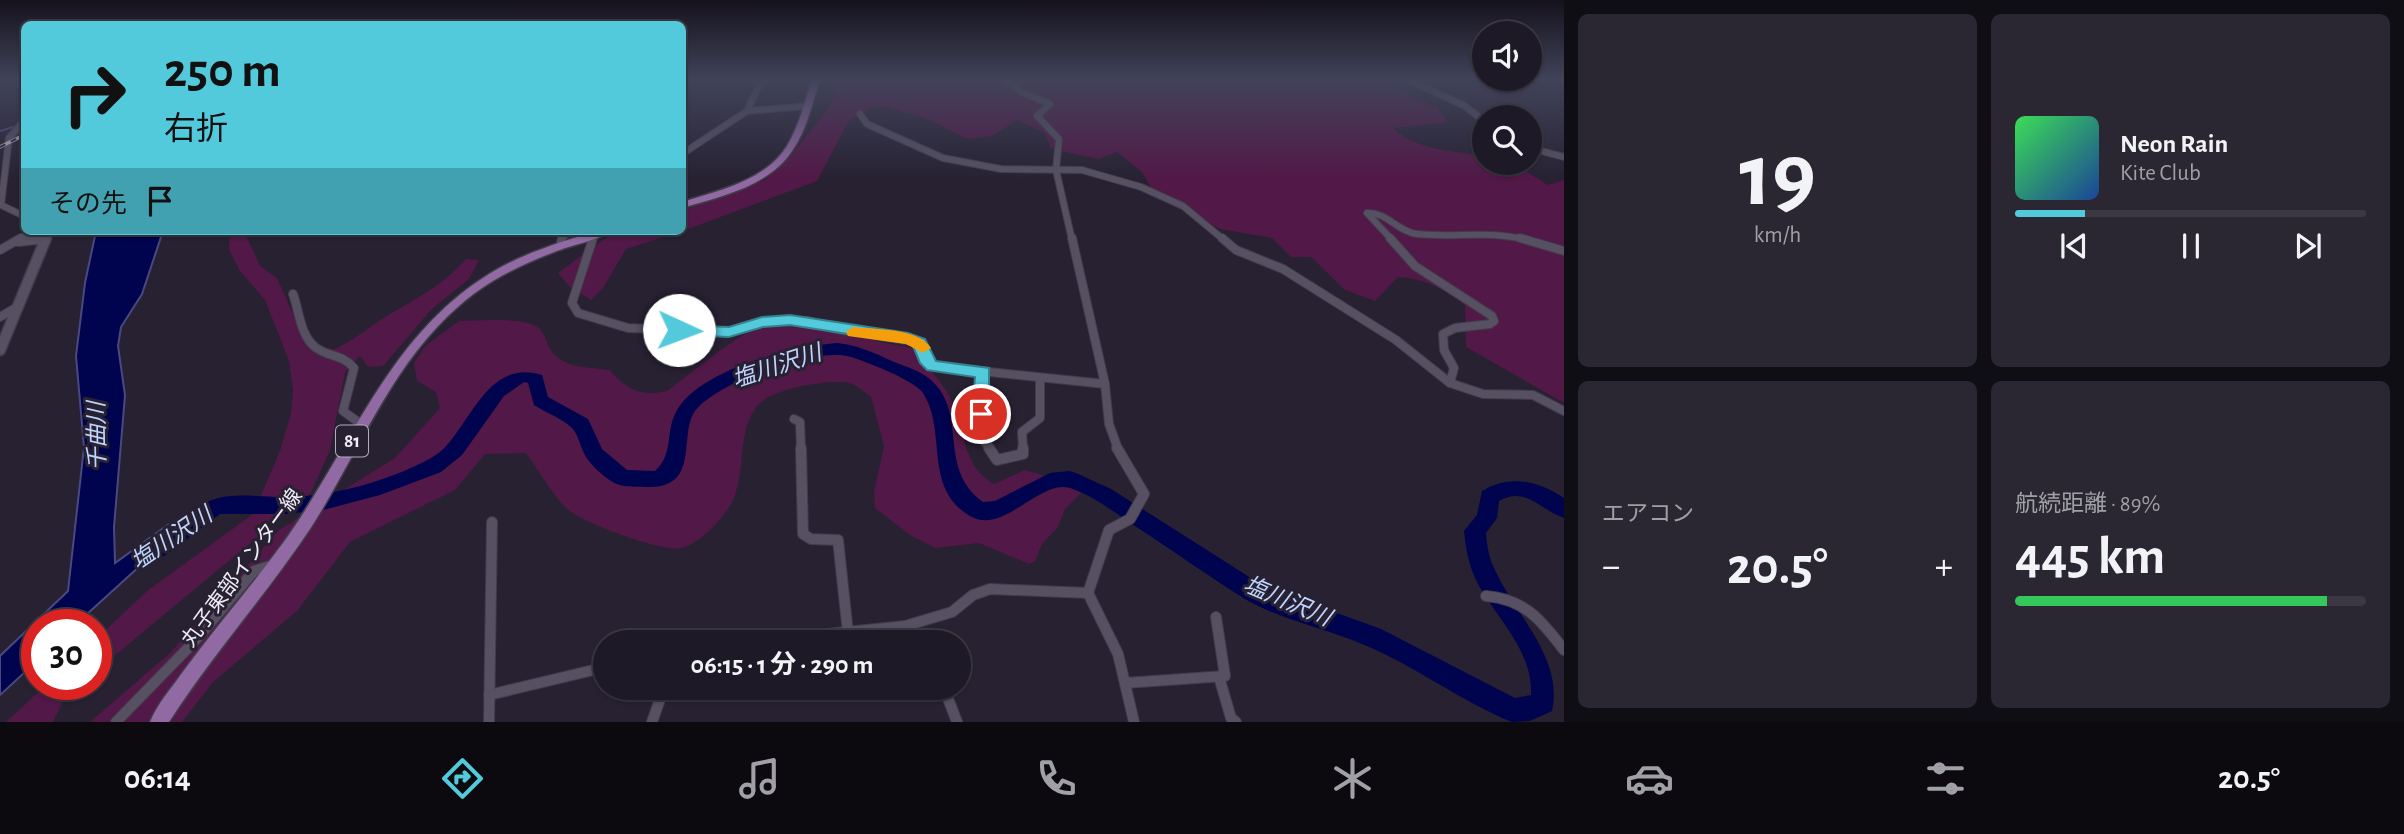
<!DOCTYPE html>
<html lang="ja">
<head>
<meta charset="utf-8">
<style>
  :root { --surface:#1d1926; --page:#2a2632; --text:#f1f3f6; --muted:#a0a0a7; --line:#3b3843; --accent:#53cadc }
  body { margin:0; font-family:"Alegreya Sans","Noto Sans JP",sans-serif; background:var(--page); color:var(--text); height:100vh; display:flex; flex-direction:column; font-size:26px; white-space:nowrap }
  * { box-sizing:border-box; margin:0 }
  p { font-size:23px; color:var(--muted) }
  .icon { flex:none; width:38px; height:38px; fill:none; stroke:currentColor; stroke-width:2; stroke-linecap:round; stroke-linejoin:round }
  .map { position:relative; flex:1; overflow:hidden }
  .details { display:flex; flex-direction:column; gap:14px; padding:14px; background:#100e15; width:840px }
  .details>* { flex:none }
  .guide { position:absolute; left:21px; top:21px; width:665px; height:214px; border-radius:10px; box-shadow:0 2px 5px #0004,0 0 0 2px var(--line); background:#53cadc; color:#111; overflow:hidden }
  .fabs { position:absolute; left:1472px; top:21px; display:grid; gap:14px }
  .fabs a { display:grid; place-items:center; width:70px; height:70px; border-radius:50%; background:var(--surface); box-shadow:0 2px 5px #0004,0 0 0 2px var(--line); font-size:35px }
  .speed { position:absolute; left:21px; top:609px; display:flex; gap:14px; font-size:35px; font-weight:700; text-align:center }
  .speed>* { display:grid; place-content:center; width:91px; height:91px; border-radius:50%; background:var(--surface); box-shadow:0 2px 5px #0004,0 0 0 2px var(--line); line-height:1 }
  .speed .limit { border:10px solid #d22; background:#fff; color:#111 }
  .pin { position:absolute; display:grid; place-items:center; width:60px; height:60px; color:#fff; margin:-30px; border:4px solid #fff; border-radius:50%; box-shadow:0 2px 7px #0007 }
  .me { position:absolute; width:77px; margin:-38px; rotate:92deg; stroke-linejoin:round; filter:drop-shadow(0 0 5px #0008) }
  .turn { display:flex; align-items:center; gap:24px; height:147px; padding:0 28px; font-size:32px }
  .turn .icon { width:91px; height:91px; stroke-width:2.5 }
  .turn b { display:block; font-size:49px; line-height:60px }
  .then { display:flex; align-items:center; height:66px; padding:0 28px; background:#0003; gap:14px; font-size:26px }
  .big { font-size:52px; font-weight:700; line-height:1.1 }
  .details .widget { flex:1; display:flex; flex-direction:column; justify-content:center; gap:10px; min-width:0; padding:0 24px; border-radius:10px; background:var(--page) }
  .details .dial { align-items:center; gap:0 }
  .dial b { font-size:91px; line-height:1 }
  .song { display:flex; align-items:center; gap:21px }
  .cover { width:84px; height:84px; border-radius:10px; background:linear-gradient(135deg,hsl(130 70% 55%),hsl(220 70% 35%)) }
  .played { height:7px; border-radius:4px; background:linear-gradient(90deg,var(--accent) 20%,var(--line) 20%) }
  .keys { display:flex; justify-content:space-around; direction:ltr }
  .heat { display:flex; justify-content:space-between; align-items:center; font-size:38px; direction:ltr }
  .charge { height:10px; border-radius:5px; background:linear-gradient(90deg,#34c759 89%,var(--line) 0) }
  .details .tiles { flex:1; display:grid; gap:14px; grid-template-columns:repeat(2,1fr) }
  .trip { position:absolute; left:593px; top:630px; width:378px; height:70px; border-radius:35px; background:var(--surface); box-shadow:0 2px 5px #0004,0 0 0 2px var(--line); font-weight:700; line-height:70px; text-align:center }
  .menu { display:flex; height:112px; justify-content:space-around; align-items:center; background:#0c0a0f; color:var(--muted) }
  .menu .icon { width:49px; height:49px }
  .menu .on { color:var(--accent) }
  .menu b { font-size:32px; color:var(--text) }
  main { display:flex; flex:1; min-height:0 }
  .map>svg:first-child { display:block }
  .green { fill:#521847 }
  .water { fill:#00034d; stroke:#484980; stroke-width:2 }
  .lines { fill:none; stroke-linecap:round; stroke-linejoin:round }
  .stream { stroke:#484980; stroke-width:2 }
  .river { fill:#00034d; fill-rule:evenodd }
  .street-far2-casing { stroke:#413c4a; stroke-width:8 }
  .street-far1-casing { stroke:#413c4a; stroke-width:10 }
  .street-casing { stroke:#413c4a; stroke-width:12 }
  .secondary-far1-casing { stroke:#413c4a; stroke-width:10 }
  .secondary-casing { stroke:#413c4a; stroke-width:13 }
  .primary-casing { stroke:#413c4a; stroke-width:3 }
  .street-far2 { stroke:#565062; stroke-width:6 }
  .street-far1 { stroke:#565062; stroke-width:8 }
  .street { stroke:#565062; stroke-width:10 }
  .secondary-far1 { stroke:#565062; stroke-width:8 }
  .secondary { stroke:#565062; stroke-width:10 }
  .primary { fill:#926aa3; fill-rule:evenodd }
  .rail-casing { stroke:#bbb6c3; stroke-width:3.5 }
  .rail { stroke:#272132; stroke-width:2; stroke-dasharray:6; stroke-linecap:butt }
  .route { fill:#53cadc; stroke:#36838f; stroke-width:2 }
  .slow { fill:#f59e0b }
  .labels { text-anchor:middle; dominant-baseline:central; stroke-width:6; stroke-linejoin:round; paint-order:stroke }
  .shield { fill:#272132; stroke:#b3aebc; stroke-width:2 }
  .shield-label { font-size:19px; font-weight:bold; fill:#efebf7 }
  .street-label { font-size:21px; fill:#efebf7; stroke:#272132 }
  .water-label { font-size:23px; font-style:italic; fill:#bfd5ff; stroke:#272132 }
</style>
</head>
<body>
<main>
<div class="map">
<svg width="1564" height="722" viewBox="0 0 1564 722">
  <rect width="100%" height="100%" fill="#272132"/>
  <g class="green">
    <path d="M828 79H1377L1436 107 1448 122 1393 128C1416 150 1453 151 1484 156V163H1512L1548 185 1564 180V403L1466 347 1465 305C1442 288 1426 279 1398 277L1375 301 1345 290 1311 257H1291L1272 238 1220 229 1152 189 1142 172 1117 152 1099 159 1051 149 1045 133 1017 120 992 136 967 139 928 119 886 107 870 108 848 122 817 181 683 231V210L765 180 789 157 831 105 836 86Z"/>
    <path d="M230 231H244L260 266 277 278 309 349C314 351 320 354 325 352 346 347 363 331 382 319 413 300 441 287 466 259L479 260 469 279 432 309 383 366 368 367 360 356 345 373 330 450 311 493 96 671V639L147 591 253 514 280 451 291 413 293 390 289 361 265 300 240 271 229 250Z"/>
    <polygon points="625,231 682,231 626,249 603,288 591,300 569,286 558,273 604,239"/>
    <path d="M459 321C478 321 520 317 536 326 545 331 546 342 550 349 563 369 589 367 610 370 625 389 641 397 667 391 688 376 728 341 750 332 789 316 870 342 914 348 924 364 941 380 950 397 965 427 962 467 994 484L1025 470 1075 485 1081 493 1065 509 1058 527 1042 544 1035 561 1029 564 979 543 935 548 910 535 875 508 874 492 884 446 871 397C865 393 856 384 849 383 828 379 772 389 758 405 736 430 747 473 732 502 722 520 702 542 682 548 663 553 588 524 571 512 556 501 538 469 526 453L485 454 455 490 350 542 297 611 213 682 182 722H90L170 653 279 530 395 458 440 408 436 392 417 381 414 363 425 346Z"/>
    <polygon points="47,684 78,684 68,691 53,722 6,722"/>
  </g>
  <polygon class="water" points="96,231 163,231 142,294 121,327 118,346 125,395 114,527 115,563 169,524 175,534 75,625 37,625 37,661 0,695 0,656 68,591 84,447 76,356 85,283"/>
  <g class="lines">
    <polyline class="stream" points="0,131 13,127"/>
    <path class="river" d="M837 343C857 345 875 353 894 362 906 367 922 371 932 381 968 414 937 469 983 502L995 501 1050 473 1069 471 1076 473 1111 489 1265 587 1381 629 1515 698 1531 695C1533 651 1498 620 1478 584 1469 567 1466 550 1464 531L1477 515 1482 491C1510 474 1538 481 1564 498V518C1542 511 1525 485 1499 501L1497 518 1486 533C1487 547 1489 558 1495 570 1514 613 1564 658 1552 711L1530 721 1512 722C1460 701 1414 665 1362 644 1327 629 1277 618 1245 599 1208 576 1172 550 1135 526 1115 513 1094 496 1070 488 1040 479 1004 534 972 517 922 490 948 432 923 393 914 380 867 362 851 357 816 346 717 382 695 411 678 435 701 488 648 487 638 486 626 488 617 484 607 480 590 465 585 455 580 446 578 433 571 427 561 418 545 412 534 405L528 383 524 382 504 396 462 455 441 472 380 495 323 510 286 514H220L160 559 152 562 144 559 141 553 144 547C166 530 189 507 215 499 237 492 266 498 289 497 331 496 375 484 413 467 426 461 439 455 448 444 475 412 492 360 542 375L548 397 588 419 602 449 627 470 655 471C674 454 665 433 676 412 698 370 793 346 837 343Z"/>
    <g class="street-far2-casing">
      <g id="street-far2">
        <polyline points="1005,79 1021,92 1050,104 1037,116 1059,139 1056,170 1072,240"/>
        <polyline points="1407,79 1465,106 1484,121"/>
        <polyline points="747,111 762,79"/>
        <polyline points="860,114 867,124 943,158 1001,169 1082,170 1141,187 1183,206 1224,240"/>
        <polyline points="24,121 9,138 1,205 24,216"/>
        <polyline points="1530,148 1564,157"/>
        <polyline points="682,154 747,111 807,106"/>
        <polyline points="17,240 34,231"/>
        <polyline points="34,240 46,239"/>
        <polyline points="561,240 569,231"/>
        <polyline points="592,240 594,235"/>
        <path d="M1392 240 1367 213C1387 212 1398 232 1417 234 1453 238 1490 230 1526 240"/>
      </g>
    </g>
    <g class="street-far1-casing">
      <g id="street-far1">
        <polyline points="593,238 572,303 578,313 628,328 729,332 762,322 808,321 836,329 919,342 932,366 1105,384"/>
        <polyline points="1072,238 1105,384 1109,424 1118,449"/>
        <polyline points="1222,238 1236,250 1283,269 1396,340 1450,383 1483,394 1533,395 1564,411"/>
        <polyline points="1390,238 1415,266 1492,316 1494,321 1490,324 1455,328 1443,334 1444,350 1454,368 1450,383"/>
        <polyline points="1520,238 1564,251"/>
        <polyline points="18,242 46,239"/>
        <polyline points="560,246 562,238"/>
        <polyline points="0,250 21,238"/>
        <path d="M293 294C299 310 300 335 315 347 327 357 343 354 354 368L343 411 361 424"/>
        <polyline points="0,317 19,306"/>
        <polyline points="983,372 980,435 990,449"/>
        <polyline points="794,419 800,422 801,449"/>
        <polyline points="1023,449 1022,432 1040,418 1040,378"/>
      </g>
    </g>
    <g class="street-casing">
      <g id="street">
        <polyline points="801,448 803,534 811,539 838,540 848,633"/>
        <polyline points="989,448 997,460 1023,454 1023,448"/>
        <polyline points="1088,593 1109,530 1130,519 1144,494 1117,448"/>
        <polyline points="1088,593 1118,654 1134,722"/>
        <path d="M1486 596C1525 599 1542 621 1564 650"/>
        <polyline points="905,626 916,642"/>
        <polyline points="782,642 788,638 905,626 952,612 973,595 990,589 1088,593"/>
        <polyline points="1219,677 1231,718 1236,722"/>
        <polyline points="1125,683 1225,676 1216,617"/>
        <polyline points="944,688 957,722"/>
        <polyline points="489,695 606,667"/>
        <polyline points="116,722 193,643 254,571 276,564"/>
        <polyline points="489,722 492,522"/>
        <polyline points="652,722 664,688"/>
      </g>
    </g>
    <g class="secondary-far1-casing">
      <polyline id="secondary-far1" points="45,240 49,231"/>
    </g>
    <g class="secondary-casing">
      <polyline id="secondary" points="0,350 46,238"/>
    </g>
    <g class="primary-casing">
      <g id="primary">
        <path d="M812 79H820C812 103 807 130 792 151 769 186 721 197 682 208V202C719 190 765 181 787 146 799 126 805 102 812 79Z"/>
        <path d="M596 231H611C598 240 577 244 562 249 525 263 489 279 460 305 390 365 359 453 310 529 266 595 212 655 169 722H150C157 704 171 689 182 673 214 629 251 587 283 543 349 452 386 341 483 278 517 255 558 243 596 231Z"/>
      </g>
    </g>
    <use href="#street-far2" class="street-far2"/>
    <use href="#street-far1" class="street-far1"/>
    <use href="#street" class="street"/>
    <use href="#secondary-far1" class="secondary-far1"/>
    <use href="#secondary" class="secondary"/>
    <use href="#primary" class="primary"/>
    <g class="rail-casing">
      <polyline id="rail" points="0,147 24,135"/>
    </g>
    <use href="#rail" class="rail"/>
  </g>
  <linearGradient id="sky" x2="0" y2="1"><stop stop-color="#15121c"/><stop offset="0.44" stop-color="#41435a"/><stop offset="1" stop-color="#41435a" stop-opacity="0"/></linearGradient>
  <rect width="1564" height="180" fill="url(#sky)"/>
  <polygon class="route" points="790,315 908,333 925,339 936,361 989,368 989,414 981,420 972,414 975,377 927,370 920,363 913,346 906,343 790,325 763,327 729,337 679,335 671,330 679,325 729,327 762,317"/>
  <path class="slow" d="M853 327C876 330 917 327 931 348L923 353 906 344 848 336 846 332Z"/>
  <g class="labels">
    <rect class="shield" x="336" y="425.5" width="32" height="31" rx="5"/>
    <g class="shield-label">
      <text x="352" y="441">81</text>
    </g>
    <g class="street-label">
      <text transform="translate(242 568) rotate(-54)">丸子東部インター線</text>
    </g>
    <g class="water-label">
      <text transform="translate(777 367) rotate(-18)">塩川沢川</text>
      <text transform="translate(98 436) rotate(-91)">千曲川</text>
      <text transform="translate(172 539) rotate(-34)">塩川沢川</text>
      <text transform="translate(1287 602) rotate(23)">塩川沢川</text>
    </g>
  </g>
</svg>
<div class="fabs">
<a><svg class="icon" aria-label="sound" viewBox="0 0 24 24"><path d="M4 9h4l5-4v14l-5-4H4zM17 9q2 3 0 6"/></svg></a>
<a><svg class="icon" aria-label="search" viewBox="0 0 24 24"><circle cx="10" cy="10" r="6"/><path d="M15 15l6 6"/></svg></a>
</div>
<div class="speed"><div class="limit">30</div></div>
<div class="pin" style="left:981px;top:414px;background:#d93025"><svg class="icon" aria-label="arrive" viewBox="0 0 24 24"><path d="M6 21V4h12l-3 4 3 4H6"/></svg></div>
<svg class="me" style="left:679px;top:330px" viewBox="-20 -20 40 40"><circle r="19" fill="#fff"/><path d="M0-13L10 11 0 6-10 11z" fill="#53cadc"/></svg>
<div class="trip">06:15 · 1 分 · 290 m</div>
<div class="guide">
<div class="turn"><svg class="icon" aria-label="right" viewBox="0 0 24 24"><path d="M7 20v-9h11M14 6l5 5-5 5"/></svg><div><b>250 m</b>右折</div></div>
<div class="then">その先<svg class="icon" aria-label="arrive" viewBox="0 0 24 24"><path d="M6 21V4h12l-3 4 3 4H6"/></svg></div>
</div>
</div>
<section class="details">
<div class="tiles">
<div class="widget dial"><b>19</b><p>km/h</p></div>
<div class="widget">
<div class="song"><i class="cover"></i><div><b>Neon Rain</b><p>Kite Club</p></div></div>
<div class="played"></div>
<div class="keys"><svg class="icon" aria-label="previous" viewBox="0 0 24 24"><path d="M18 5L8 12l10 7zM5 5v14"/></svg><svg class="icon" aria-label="pause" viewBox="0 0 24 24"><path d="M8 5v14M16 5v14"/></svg><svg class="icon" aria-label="next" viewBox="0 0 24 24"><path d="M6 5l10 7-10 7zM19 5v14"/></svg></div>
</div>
<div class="widget"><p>エアコン</p>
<div class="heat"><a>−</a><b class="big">20.5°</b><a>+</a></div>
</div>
<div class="widget"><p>航続距離 · 89%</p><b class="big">445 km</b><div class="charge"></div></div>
</div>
</section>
</main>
<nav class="menu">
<b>06:14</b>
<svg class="icon on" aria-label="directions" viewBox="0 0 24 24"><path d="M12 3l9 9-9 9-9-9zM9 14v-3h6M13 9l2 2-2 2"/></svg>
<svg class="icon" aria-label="music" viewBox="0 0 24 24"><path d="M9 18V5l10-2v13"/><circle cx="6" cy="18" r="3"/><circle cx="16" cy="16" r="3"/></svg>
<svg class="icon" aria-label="phone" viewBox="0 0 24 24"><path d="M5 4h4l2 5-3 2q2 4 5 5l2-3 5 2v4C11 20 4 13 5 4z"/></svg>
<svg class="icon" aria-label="climate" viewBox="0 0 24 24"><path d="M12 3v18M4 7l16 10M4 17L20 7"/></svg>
<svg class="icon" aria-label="car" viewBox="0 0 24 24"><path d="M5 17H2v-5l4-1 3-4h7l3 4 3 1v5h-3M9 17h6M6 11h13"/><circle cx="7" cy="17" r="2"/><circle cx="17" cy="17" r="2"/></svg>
<svg class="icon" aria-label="filters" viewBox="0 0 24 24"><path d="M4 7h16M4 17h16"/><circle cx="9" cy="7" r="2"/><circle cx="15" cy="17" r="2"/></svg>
<b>20.5°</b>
</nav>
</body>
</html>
